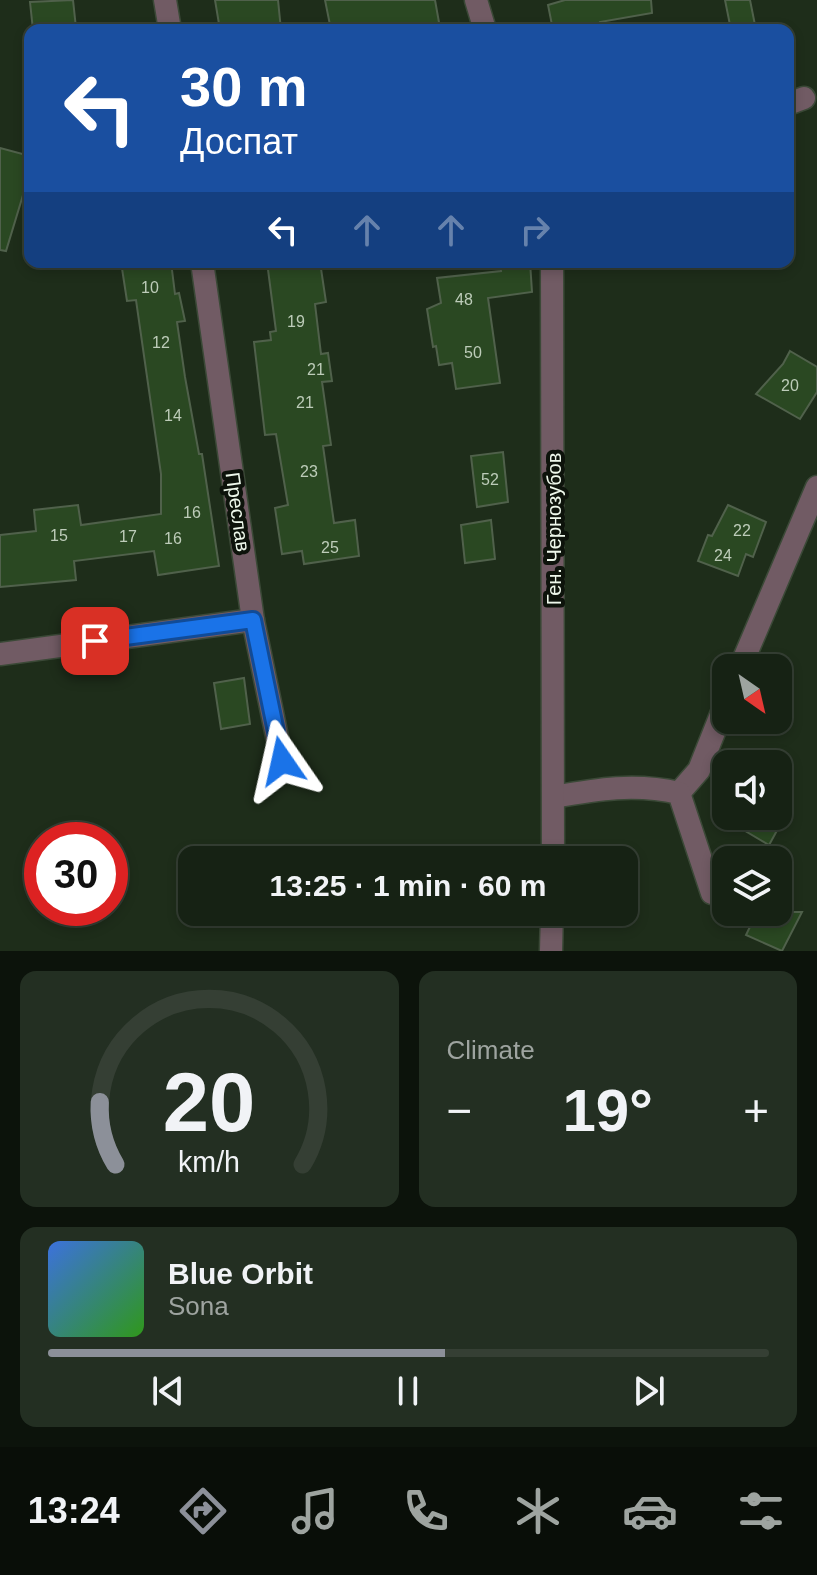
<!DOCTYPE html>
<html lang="en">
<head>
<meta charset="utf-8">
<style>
  :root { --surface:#162214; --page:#232f22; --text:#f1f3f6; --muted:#9ea4a0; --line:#353f34; --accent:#8c9099 }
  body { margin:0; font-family:Helvetica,sans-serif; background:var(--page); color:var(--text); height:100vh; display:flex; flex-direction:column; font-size:30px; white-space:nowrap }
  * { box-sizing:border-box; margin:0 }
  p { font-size:26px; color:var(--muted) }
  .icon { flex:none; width:44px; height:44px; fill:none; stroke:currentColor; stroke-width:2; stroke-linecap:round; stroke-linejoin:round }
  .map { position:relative; height:951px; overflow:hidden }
  .drawer { display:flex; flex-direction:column; gap:20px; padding:20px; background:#0c130b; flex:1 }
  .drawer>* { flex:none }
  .guide { position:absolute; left:24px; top:24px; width:770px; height:244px; border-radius:16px; box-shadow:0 4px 12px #0003,0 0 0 2px var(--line); background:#1a4fa0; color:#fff; overflow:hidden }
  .needle { width:52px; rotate:146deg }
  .tools { position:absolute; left:712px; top:654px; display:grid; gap:16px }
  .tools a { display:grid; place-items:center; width:80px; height:80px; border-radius:16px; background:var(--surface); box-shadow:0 4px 12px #0003,0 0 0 2px var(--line); font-size:40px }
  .speed { position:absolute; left:24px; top:822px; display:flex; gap:16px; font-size:40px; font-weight:700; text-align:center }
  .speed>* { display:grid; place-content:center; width:104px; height:104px; border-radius:50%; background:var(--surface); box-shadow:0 4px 12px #0003,0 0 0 2px var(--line); line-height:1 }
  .speed .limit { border:12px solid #d22; background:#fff; color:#111 }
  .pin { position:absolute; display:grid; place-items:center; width:68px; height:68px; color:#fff; margin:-34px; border-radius:16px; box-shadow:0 4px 12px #0006 }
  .me { position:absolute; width:88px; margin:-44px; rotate:349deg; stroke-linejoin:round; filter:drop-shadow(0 0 6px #0008) }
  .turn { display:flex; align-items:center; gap:28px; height:168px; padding:0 24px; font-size:36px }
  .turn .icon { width:104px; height:104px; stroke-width:2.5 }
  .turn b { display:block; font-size:56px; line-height:68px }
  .lanes { display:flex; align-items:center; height:76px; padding:0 24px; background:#0003; justify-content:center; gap:40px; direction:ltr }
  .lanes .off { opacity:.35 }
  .big { font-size:60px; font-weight:600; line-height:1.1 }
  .drawer .card { flex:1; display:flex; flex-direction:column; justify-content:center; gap:12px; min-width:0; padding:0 28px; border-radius:16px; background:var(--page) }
  .drawer .dial { align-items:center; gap:0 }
  .dial svg { height:208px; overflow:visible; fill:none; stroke:var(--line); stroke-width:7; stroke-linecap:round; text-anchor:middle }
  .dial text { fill:var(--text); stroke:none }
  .song { display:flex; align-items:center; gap:24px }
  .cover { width:96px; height:96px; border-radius:12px; background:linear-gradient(135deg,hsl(220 70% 55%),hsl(110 70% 35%)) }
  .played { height:8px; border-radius:4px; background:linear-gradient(90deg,var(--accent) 55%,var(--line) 55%) }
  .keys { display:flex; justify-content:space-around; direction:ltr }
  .heat { display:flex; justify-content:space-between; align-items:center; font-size:44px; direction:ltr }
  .drawer .tiles { flex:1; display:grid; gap:20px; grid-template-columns:1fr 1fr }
  .card:last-child { grid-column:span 2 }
  .trip { position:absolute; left:178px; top:846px; width:460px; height:80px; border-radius:16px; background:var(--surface); box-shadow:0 4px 12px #0003,0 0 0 2px var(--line); font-weight:600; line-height:80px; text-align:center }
  .tab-bar { display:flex; height:128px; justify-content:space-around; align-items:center; background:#090e08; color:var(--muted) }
  .tab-bar .icon { width:56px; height:56px }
  .tab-bar .on { color:var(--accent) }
  .tab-bar b { font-size:36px; color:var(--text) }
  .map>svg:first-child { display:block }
  .building { fill:#2a4822; stroke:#50614b; stroke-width:2 }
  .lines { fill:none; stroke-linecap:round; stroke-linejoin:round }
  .minor-casing { stroke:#3b4937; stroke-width:25 }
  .tertiary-casing { stroke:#3b4937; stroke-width:25 }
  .minor { stroke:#715b64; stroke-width:22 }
  .tertiary { stroke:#715b64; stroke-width:22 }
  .route-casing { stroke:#114b97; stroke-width:20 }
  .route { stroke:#1a73e8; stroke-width:14 }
  .labels { text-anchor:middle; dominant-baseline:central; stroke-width:8; stroke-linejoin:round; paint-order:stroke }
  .number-label { font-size:16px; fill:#bdccb9 }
  .street-label { font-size:20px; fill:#eef8eb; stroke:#0d130b }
</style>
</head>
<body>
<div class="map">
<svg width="817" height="951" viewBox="0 0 817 951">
  <rect width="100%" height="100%" fill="#1e2d1a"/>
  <g class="building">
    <polygon points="73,0 76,28 33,30 30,2"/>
    <polygon points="215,0 278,0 281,30 220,30"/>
    <polygon points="325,0 435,0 440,28 331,30"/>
    <polygon points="565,0 651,0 652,13 600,22 601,27 553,30 548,5"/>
    <polygon points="725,0 750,0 756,30 731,30"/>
    <polygon points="0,148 30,156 30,172 6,251 0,250"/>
    <polygon points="121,262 171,262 175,294 179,293 185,321 177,322 185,377 199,454 202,454 219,566 158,575 154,551 74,561 76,580 0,587 0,535 36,531 34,510 78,505 81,525 161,514 161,474 136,300 127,301"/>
    <polygon points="267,262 320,262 326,302 315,304 321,354 328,353 332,381 322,382 331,445 323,446 334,523 355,520 359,556 304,564 302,551 282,554 275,508 288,505 276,434 265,435 254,342 271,340 270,332 276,331"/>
    <polygon points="500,262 530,262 532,292 488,298 500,383 456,389 452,363 439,365 436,346 433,347 427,309 441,303 437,278 501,271"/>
    <polygon points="790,351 817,367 817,392 800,419 756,394 783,364"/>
    <polygon points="503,452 508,502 477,507 471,456"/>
    <polygon points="728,505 766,522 753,557 746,554 738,576 698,561 708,535 712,536"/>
    <polygon points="491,520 495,559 465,563 461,525"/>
    <polygon points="244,678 250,724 221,729 214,683"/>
    <polygon points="720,816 785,816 769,845"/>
    <polygon points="757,912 802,912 782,951 746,935"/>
  </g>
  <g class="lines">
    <g class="minor-casing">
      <g id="minor">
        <polyline points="165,0 170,30"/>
        <polyline points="788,104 804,98"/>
        <polyline points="202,262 253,620 282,761"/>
        <polyline points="0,654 253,620"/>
        <polyline points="740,668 817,487"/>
        <polyline points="679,793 699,770 726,702"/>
        <path d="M554 797C598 789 635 783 679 793L712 893"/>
      </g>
    </g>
    <g class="tertiary-casing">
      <g id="tertiary">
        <polyline points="476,0 485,30"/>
        <polyline points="552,262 553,860"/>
        <polyline points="551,951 552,912"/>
      </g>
    </g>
    <use href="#minor" class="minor"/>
    <use href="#tertiary" class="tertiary"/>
  </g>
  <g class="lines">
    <g class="route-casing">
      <polyline id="route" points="95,641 253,620 282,761"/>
    </g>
    <use href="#route" class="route"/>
  </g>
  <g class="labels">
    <g class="number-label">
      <text x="150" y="287">10</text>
      <text x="464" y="299">48</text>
      <text x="296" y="321">19</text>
      <text x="161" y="342">12</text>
      <text x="473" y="352">50</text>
      <text x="316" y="369">21</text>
      <text x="790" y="385">20</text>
      <text x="305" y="402">21</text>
      <text x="173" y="415">14</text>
      <text x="309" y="471">23</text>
      <text x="490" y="479">52</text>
      <text x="192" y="512">16</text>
      <text x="742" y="530">22</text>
      <text x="59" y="535">15</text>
      <text x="128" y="536">17</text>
      <text x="173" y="538">16</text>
      <text x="330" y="547">25</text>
      <text x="723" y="555">24</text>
    </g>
    <g class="street-label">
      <text transform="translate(238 512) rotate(82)">Преслав</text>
      <text transform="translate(554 529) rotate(-90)">Ген. Чернозубов</text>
    </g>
  </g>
</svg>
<div class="tools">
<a><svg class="needle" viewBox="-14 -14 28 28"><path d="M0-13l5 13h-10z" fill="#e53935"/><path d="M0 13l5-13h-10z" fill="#9ea4a0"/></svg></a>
<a><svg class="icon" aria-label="sound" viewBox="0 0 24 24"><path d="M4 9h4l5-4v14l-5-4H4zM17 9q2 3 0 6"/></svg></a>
<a><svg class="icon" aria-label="layers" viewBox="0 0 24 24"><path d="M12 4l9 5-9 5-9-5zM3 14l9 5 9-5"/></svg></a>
</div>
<div class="speed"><div class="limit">30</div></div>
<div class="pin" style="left:95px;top:641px;background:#d93025"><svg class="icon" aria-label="arrive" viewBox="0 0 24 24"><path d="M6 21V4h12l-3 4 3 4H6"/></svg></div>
<svg class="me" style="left:282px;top:761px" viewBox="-20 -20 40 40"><path d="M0-17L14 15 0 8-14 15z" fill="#1a73e8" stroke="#fff" stroke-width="4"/></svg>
<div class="trip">13:25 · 1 min · 60 m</div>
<div class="guide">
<div class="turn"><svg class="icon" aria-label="left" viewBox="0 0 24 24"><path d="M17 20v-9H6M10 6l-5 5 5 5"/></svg><div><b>30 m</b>Доспат</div></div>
<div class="lanes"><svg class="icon" aria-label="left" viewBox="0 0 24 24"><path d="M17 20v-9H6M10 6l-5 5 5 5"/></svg><svg class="icon off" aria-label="ahead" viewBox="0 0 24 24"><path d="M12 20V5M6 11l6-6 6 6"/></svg><svg class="icon off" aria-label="ahead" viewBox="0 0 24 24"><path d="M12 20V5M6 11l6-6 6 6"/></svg><svg class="icon off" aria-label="right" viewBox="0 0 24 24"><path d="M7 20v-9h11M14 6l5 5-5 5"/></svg></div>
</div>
</div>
<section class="drawer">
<div class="tiles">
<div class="card dial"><svg viewBox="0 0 100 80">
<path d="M14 69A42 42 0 1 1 86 69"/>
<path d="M14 69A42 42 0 0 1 8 45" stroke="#8c9099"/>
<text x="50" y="56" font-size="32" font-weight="700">20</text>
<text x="50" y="72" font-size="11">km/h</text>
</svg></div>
<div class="card"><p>Climate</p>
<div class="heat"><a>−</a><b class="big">19°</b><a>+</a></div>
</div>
<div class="card">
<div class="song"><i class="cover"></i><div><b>Blue Orbit</b><p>Sona</p></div></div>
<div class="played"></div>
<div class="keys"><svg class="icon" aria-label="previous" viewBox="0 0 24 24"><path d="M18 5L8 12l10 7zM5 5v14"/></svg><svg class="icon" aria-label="pause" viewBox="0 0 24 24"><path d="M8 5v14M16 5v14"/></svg><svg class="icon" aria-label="next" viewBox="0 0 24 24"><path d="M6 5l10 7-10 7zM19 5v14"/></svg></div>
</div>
</div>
</section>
<nav class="tab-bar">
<b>13:24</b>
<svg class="icon on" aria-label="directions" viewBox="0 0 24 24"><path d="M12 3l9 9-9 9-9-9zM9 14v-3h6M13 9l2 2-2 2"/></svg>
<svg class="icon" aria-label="music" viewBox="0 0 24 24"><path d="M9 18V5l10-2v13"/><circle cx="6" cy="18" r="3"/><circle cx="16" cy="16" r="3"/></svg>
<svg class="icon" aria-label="phone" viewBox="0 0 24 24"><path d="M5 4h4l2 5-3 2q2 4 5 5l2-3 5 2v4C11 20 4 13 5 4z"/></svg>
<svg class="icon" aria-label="climate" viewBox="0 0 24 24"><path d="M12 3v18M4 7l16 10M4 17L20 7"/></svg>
<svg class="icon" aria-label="car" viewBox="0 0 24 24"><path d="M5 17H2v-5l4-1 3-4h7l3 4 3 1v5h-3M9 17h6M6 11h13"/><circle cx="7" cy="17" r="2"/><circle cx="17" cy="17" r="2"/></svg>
<svg class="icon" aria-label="filters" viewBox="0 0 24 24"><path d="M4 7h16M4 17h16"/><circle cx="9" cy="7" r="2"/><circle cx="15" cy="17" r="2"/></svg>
</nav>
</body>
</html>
